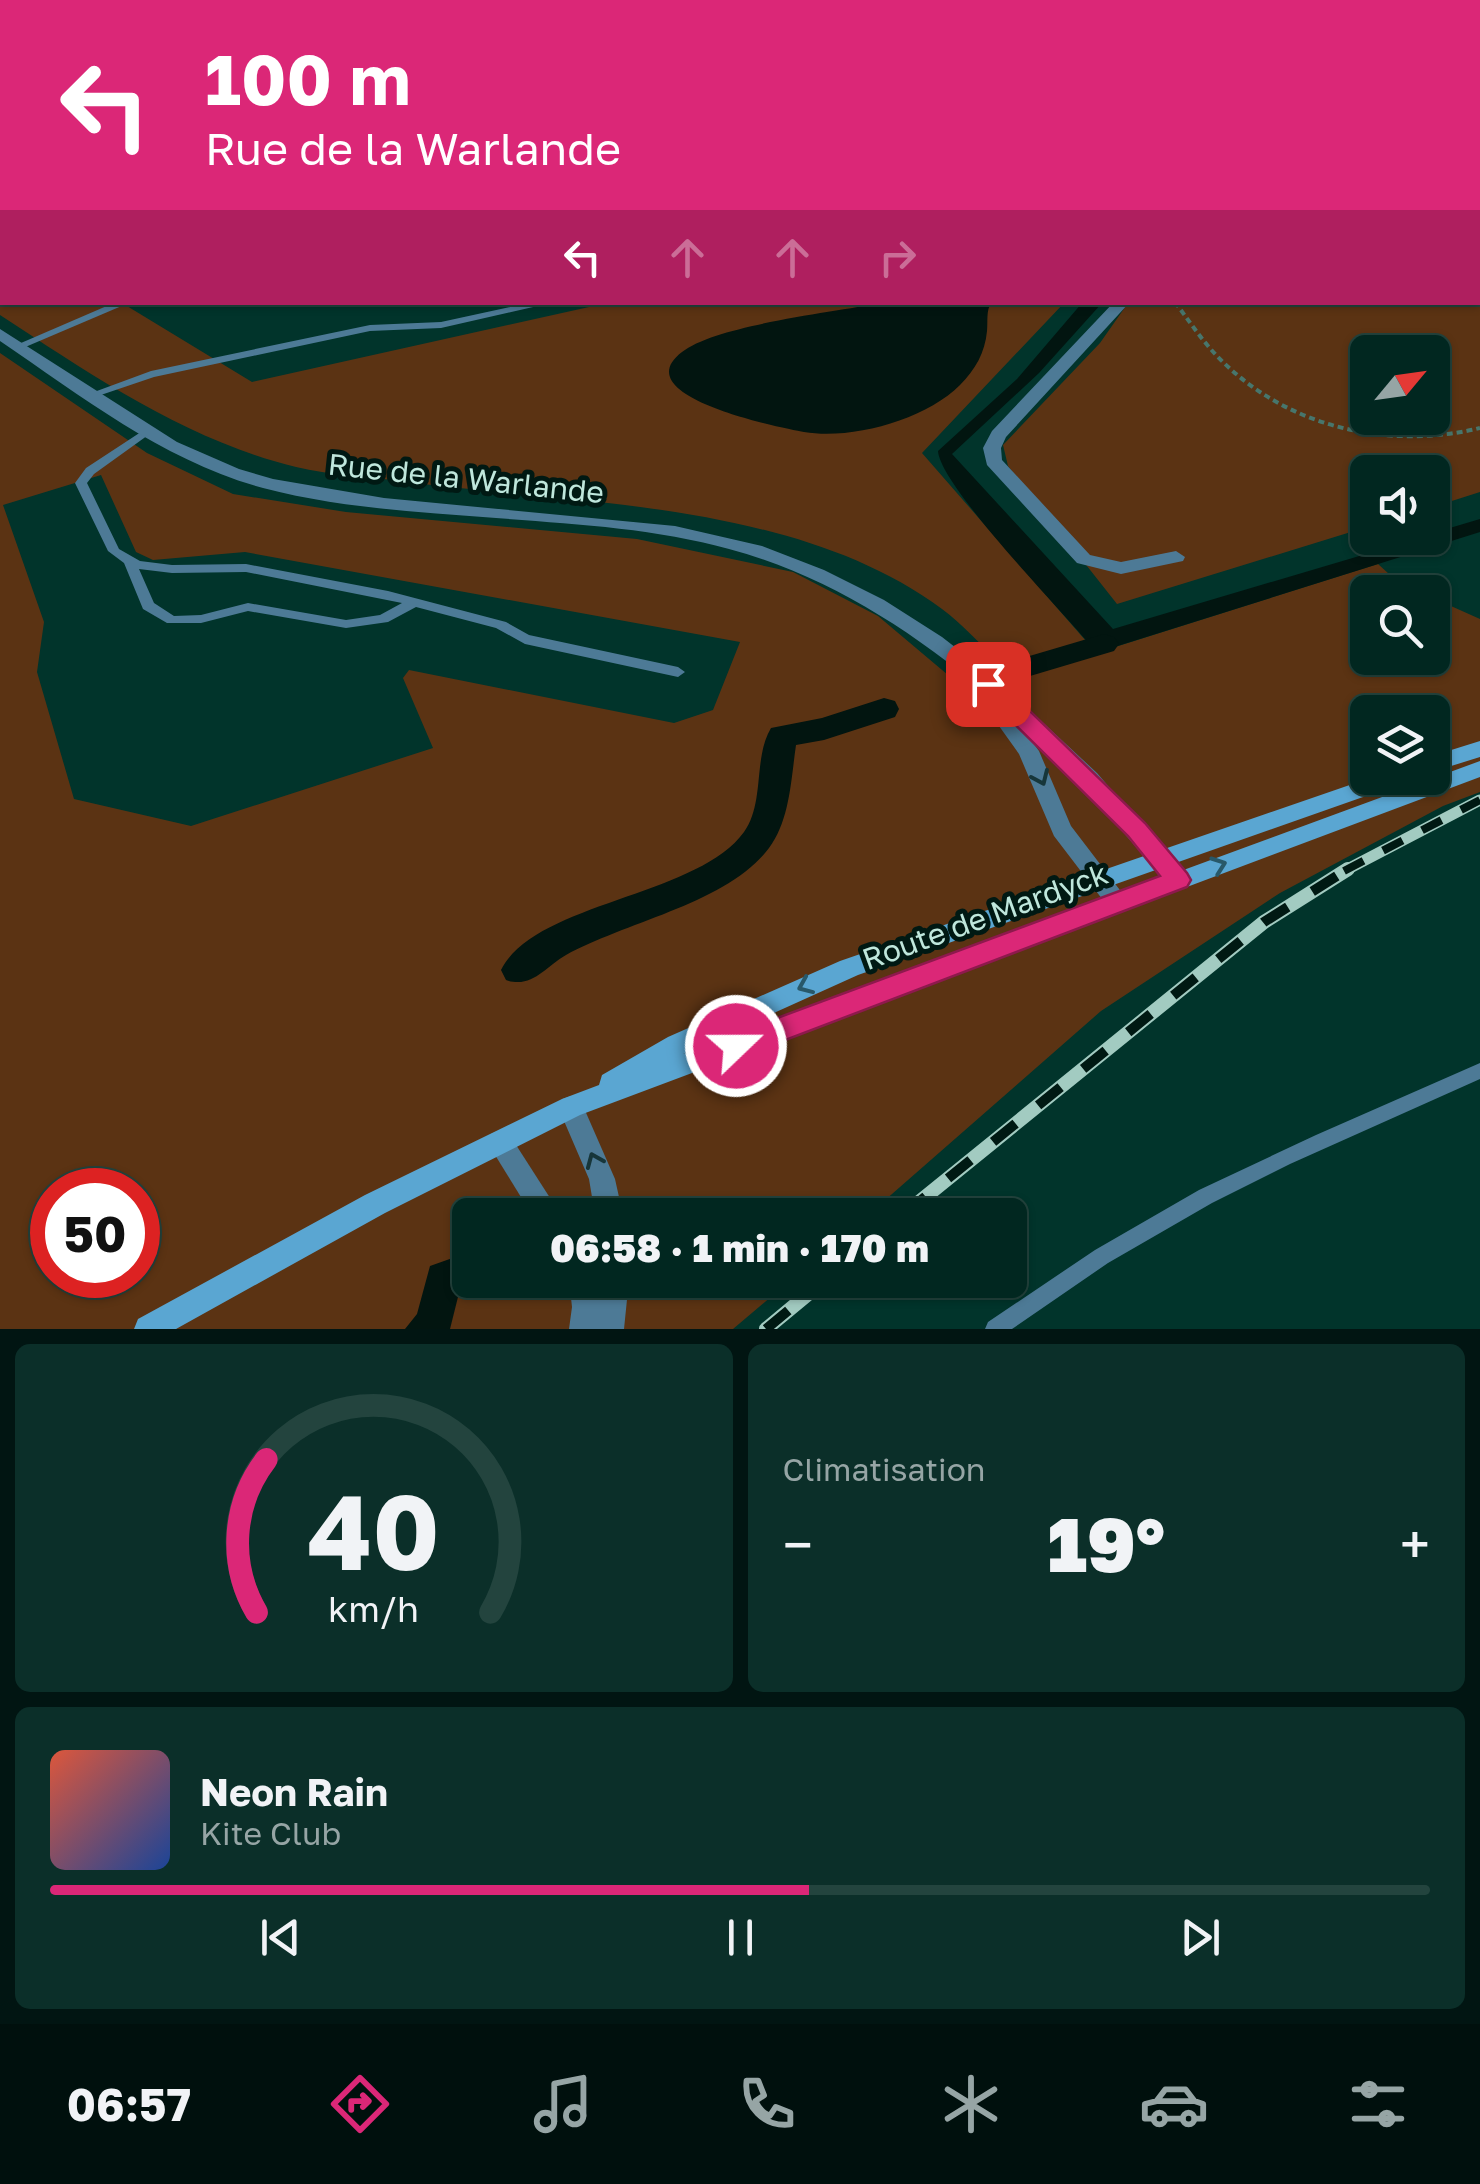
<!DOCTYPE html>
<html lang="fr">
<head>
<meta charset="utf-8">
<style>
  :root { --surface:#012720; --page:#0b2f29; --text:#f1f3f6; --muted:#96a5a5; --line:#23443e; --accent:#db2777 }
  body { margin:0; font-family:"Golos Text",sans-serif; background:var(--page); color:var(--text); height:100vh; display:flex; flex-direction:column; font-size:38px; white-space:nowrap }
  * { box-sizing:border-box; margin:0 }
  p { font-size:32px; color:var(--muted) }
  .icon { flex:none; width:55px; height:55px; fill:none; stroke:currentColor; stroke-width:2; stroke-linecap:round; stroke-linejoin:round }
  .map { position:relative; height:1329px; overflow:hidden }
  .side { display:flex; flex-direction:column; gap:15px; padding:15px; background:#011512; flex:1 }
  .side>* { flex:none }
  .guide { position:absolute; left:0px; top:0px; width:1480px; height:305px; box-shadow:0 2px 8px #0004,0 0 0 2px var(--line); background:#db2777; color:#fff; overflow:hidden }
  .needle { width:65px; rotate:61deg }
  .fabs { position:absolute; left:1350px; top:335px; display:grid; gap:20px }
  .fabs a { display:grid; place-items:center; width:100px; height:100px; border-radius:15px; background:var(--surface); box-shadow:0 2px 8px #0004,0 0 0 2px var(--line); font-size:50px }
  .speed { position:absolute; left:30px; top:1168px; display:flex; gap:20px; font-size:50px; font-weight:700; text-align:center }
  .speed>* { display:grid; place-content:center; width:130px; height:130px; border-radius:50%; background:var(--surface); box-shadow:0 2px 8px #0004,0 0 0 2px var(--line); line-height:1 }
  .speed .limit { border:15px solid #d22; background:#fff; color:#111 }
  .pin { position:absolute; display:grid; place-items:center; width:85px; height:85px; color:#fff; margin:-42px; border-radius:20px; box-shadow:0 5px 15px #0006 }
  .me { position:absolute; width:110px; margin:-55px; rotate:68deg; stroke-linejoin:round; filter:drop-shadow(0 0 8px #0008) }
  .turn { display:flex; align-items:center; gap:35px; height:210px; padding:0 40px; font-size:45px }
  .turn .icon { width:130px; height:130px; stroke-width:2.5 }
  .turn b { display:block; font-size:70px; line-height:85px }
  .lanes { display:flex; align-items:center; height:95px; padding:0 40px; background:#0003; justify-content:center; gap:50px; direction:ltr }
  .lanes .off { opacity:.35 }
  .big { font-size:75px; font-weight:800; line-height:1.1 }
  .side .tile { flex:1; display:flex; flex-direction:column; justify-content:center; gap:15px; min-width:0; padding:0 35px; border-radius:15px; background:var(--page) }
  .side .dial { align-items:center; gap:0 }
  .dial svg { height:260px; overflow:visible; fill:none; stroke:var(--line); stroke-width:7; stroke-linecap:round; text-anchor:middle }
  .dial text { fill:var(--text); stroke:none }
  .song { display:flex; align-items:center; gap:30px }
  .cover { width:120px; height:120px; border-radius:15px; background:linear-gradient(135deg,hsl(10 70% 55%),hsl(220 70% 35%)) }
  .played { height:10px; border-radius:5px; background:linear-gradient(90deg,var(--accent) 55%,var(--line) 55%) }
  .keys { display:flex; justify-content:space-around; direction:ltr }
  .heat { display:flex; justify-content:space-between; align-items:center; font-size:55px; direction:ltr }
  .side .tiles { flex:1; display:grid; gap:15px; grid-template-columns:1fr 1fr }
  .tile:last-child { grid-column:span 2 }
  .trip { position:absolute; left:452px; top:1198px; width:575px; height:100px; border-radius:15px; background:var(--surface); box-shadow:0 2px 8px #0004,0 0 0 2px var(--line); font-weight:800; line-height:100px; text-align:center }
  .tab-bar { display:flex; height:160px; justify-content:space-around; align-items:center; background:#00100d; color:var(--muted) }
  .tab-bar .icon { width:70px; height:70px }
  .tab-bar .current { color:var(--accent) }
  .tab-bar b { font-size:45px; color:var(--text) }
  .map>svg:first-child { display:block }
  .green { fill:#5b3313; fill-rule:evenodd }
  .water { fill:#021510 }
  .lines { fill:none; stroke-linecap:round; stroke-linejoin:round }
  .stream { stroke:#021510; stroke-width:5 }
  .canal { fill:#021510; fill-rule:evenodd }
  .path { stroke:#47766c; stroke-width:4; stroke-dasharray:6 4; stroke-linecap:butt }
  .lane { fill:#4d7a96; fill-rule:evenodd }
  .street { fill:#4d7a96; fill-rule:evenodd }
  .secondary { fill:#5aa6d2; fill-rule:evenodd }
  .rail-far1-casing { stroke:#a2cbc1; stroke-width:11 }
  .rail-casing { stroke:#a2cbc1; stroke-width:14 }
  .rail-far1 { stroke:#001913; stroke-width:8; stroke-dasharray:22; stroke-linecap:butt }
  .rail { stroke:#001913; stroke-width:10; stroke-dasharray:29; stroke-linecap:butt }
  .oneway { stroke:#17363a }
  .oneway2 { stroke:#285869 }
  .route { fill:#db2777; stroke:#8e194d; stroke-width:2.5 }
  .labels { text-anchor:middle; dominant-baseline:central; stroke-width:10; stroke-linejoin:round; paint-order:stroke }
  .street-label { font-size:30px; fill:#bfe7dc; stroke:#001913 }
</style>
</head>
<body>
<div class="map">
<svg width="1480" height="1329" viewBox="0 0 1480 1329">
  <rect width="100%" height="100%" fill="#01342b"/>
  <g class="green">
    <path d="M1313 0H1480V492L1433 507 1432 472H1368L1367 527 1117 604 1008 466 1003 445 1100 343 1128 303 1478 302V2H1308ZM1368 352H1432V418H1368Z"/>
    <path d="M0 227 2 302 122 303 252 382 607 303H1064L922 453 1086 641 1058 649 1074 660 1378 564 1400 584 1420 592H1368V658H1432L1433 598 1480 619V792L1443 806 1280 893 1101 1011 868 1215H470V1280H791L733 1329H0V353L147 453 233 494 346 512 637 539 793 572 878 616 948 675 998 661C980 644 962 624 942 609 794 500 576 505 401 481 367 477 330 475 296 467 186 440 93 376 0 315ZM101 475 136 552 153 560 245 552 740 642 713 710 674 723 409 670 403 678 433 748 191 826 74 799 37 672 44 622 3 505ZM1368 712H1432V778H1368ZM52 1190H138V1275H52Z"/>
  </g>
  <g class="water">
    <path d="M881 303H991C986 311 988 321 987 331 985 353 975 370 960 385 925 420 852 440 804 432 783 428 623 397 682 352 716 325 835 312 881 303Z"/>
    <path d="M1082 303H1102L1039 373 952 454 1113 629 1420 538H1432L1433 533 1480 519V532L1073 660 1060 649 1086 640C1058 607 940 485 938 451L1017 379Z"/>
    <polygon points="461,1255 459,1293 450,1329 405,1329 417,1314 430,1266"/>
  </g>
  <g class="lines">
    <polyline class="stream" points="1271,2 1276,0"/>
    <g class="canal">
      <polygon points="1104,634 1114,637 1119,644 1114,651 1020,679 1009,676 1005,669 1009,662"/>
      <path d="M884 698 895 701 899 709 895 717 824 740 796 745C791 779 790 820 769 848 728 903 625 922 566 955 545 967 532 989 506 980L501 970C535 902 697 897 744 832 765 803 753 758 771 728L822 718Z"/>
    </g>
    <path class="path" d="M1175 302C1190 322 1204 344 1223 362 1290 428 1390 450 1480 428"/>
    <g class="lane">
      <polygon points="330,0 345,0 340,2 330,2"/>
      <polygon points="514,0 526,0 528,2 518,2"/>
      <polygon points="2,197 2,203 0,204 0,198"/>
      <polygon points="116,302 131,302 23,348 19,349 14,346"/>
      <polygon points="533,302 555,302 441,328 370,331 154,377 92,398 86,395 151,371 370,325 441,322"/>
      <path d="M147 428 153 431 151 433 94 474 87 483 119 549 140 561 172 565 246 564 388 591 506 622 529 635 678 667 685 672 678 677 525 644 496 628 416 607 388 622 346 628 248 611 201 623H167L143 609 124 563 108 551 75 483 86 468ZM139 569 172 573 246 572 402 603 380 615 346 620 248 603 201 615 174 616 154 603Z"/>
      <polygon points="1480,1063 1480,1079 1290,1164 1212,1203 1108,1263 1012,1329 985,1329 988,1322 1095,1250 1199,1190 1316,1135"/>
    </g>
    <g class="street">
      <polygon points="1114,302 1130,302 1006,437 1001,448 1002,460 1090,555 1121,562 1176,551 1185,557 1183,561 1121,574 1077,563 987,465 983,448 992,431"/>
      <path d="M0 329 177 442 239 469 273 479 384 498 675 526 762 546 824 570 884 600 942 637 996 679 1097 773 1189 880 1186 886 1178 889 1170 886 1082 785 1017 721 1039 751 1071 826 1129 902 1125 908 1117 911 1109 908 1054 836 1019 754 979 698 985 692C910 629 824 574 729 549 654 528 573 524 496 518 418 512 339 508 263 488 164 461 84 398 0 341Z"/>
      <polygon points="571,1096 580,1099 615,1179 623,1215 595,1215 589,1179 558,1107 562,1099"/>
      <polygon points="500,1130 509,1134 561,1215 532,1215 487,1142 491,1134"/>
      <polygon points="569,1280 597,1280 599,1297 601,1280 629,1280 624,1329 569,1329 572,1307"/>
    </g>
    <g class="secondary">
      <polygon points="1480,741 1480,757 1432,772 1432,756"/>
      <polygon points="1480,761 1480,777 580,1115 385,1213 176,1329 134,1329 138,1319 365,1195 562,1099 599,1085 602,1075 668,1037 840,961 1370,778 1403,778 1400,784 858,975 683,1054"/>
    </g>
    <g class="rail-far1-casing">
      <polyline id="rail-far1" points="1344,871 1480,800"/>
    </g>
    <g class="rail-casing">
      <g id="rail">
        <polyline points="903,1215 1264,922 1348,869"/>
        <polyline points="766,1329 825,1280"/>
      </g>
    </g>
    <use href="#rail-far1" class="rail-far1"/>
    <use href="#rail" class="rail"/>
  </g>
  <defs><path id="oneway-chevron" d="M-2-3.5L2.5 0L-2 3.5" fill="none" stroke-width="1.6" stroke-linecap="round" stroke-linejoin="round" transform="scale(2.5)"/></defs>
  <g class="oneway">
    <use href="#oneway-chevron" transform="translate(1041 778) rotate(66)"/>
    <use href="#oneway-chevron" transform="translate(594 1160) rotate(-113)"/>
  </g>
  <g class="oneway2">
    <use href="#oneway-chevron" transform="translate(1219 865) rotate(-20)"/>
    <use href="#oneway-chevron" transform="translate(805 986) rotate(157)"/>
  </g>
  <polygon class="route" points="988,676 997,679 1145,823 1187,873 1191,880 1187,887 746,1055 736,1058 726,1055 722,1046 726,1037 1160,876 1128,836 980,690 977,684 980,679"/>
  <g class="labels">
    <g class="street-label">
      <text transform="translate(466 478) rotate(6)">Rue de la Warlande</text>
      <text transform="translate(985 916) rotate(-20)">Route de Mardyck</text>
    </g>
  </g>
</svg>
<div class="fabs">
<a><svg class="needle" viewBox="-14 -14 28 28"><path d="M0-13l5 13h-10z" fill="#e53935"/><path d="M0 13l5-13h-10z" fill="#96a5a5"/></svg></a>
<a><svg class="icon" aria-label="sound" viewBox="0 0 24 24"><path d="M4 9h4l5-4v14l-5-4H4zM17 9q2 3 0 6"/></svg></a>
<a><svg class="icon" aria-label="search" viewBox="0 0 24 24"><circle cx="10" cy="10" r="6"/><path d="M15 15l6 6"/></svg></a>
<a><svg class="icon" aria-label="layers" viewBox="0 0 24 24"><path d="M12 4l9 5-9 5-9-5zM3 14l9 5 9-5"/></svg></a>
</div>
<div class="speed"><div class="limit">50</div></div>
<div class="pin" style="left:988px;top:684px;background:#d93025"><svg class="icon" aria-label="arrive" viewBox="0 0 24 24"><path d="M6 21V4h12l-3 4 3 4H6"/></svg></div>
<svg class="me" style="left:736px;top:1046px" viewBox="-20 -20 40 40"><circle r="17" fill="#db2777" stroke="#fff" stroke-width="3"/><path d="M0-11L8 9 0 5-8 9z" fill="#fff"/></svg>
<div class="trip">06:58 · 1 min · 170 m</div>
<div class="guide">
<div class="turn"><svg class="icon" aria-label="left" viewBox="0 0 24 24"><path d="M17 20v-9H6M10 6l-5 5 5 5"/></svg><div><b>100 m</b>Rue de la Warlande</div></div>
<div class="lanes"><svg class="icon" aria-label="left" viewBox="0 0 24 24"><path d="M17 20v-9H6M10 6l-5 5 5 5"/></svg><svg class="icon off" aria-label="ahead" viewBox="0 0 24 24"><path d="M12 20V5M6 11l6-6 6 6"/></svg><svg class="icon off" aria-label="ahead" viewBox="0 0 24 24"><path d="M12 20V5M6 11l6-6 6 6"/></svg><svg class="icon off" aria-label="right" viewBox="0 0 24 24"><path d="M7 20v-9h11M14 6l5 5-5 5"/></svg></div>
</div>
</div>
<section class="side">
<div class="tiles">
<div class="tile dial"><svg viewBox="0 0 100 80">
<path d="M14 69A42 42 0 1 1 86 69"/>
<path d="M14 69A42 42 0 0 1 17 22" stroke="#db2777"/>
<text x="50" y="56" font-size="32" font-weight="700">40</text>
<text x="50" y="72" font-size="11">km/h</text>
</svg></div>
<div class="tile"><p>Climatisation</p>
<div class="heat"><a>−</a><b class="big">19°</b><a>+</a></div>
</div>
<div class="tile">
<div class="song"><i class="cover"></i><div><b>Neon Rain</b><p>Kite Club</p></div></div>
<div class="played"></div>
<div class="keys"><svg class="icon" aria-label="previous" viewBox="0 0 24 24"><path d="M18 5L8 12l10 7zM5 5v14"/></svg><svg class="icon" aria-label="pause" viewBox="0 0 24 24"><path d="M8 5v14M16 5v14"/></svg><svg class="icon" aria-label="next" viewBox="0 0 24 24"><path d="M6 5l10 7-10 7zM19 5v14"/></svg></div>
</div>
</div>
</section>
<nav class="tab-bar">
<b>06:57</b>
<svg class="icon current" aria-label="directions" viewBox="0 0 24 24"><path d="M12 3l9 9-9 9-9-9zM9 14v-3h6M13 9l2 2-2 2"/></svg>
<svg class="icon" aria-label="music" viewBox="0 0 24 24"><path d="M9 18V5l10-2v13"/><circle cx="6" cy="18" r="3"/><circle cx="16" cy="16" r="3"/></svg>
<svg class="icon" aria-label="phone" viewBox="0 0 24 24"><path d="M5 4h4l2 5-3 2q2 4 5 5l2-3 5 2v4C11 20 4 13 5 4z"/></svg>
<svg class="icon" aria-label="climate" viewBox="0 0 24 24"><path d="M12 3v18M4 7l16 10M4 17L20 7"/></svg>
<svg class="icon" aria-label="car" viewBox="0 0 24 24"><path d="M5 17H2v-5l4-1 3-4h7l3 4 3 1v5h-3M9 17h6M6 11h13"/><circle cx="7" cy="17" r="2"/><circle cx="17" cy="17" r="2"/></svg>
<svg class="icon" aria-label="filters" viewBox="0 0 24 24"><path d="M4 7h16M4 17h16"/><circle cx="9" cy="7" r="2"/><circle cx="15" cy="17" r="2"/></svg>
</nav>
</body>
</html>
